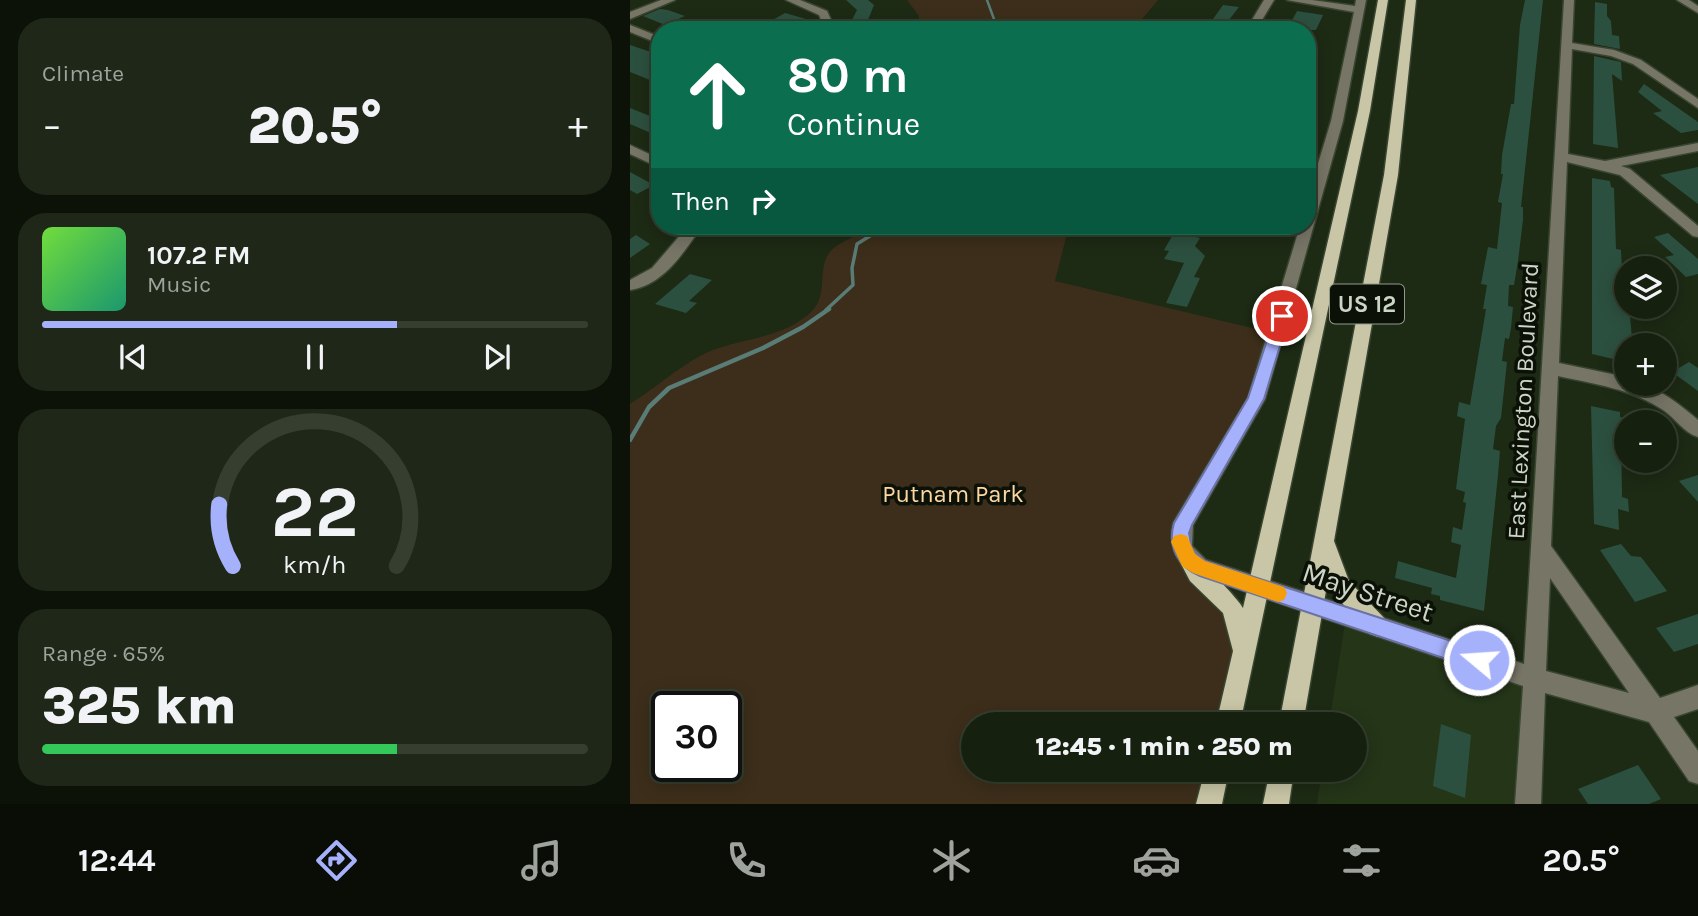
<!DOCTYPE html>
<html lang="en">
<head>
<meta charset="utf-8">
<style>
  :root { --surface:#16200f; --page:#1f2818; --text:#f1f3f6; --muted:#9ea39e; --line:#353e2f; --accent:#a6b1fc }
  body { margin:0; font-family:Karla,sans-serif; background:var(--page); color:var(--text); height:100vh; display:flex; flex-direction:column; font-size:26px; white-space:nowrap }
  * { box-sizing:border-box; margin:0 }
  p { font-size:23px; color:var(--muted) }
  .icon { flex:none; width:38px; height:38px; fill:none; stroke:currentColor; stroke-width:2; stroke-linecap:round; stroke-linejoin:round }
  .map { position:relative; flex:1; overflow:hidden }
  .side { display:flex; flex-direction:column; gap:18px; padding:18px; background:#0c1208; width:630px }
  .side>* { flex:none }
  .top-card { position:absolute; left:21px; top:21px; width:665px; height:214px; border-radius:28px; box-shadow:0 4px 18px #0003,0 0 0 2px var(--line); background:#0b6e4f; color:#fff; overflow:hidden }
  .tools { position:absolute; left:984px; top:256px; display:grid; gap:14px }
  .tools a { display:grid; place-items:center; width:63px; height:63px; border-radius:50%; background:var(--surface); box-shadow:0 4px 18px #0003,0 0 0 2px var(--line); font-size:35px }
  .speed { position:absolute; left:21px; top:691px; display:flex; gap:14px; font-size:35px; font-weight:700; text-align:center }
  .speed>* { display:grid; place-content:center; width:91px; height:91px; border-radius:50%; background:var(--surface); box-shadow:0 4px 18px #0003,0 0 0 2px var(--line); line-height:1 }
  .speed .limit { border:4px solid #111; border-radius:10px; background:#fff; color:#111 }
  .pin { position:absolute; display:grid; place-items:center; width:60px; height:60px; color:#fff; margin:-30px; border:4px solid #fff; border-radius:50%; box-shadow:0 2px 7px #0007 }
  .me { position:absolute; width:77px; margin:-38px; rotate:288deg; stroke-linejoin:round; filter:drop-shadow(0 0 5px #0008) }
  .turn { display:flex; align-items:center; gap:24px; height:147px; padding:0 21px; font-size:32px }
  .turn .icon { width:91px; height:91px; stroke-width:2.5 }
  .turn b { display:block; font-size:49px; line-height:60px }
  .then { display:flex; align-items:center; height:66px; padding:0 21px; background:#0003; gap:14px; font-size:26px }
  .big { font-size:52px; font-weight:800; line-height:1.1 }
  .side .widget { flex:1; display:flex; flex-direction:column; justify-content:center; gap:10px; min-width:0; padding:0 24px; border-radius:28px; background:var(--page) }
  .side .dial { align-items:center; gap:0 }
  .dial svg { height:182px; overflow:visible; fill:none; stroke:var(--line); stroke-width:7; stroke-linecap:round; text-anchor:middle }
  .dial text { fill:var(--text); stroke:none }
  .song { display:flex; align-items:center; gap:21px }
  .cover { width:84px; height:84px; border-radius:10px; background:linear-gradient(135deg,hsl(100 70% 55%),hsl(160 70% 35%)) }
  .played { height:7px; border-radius:4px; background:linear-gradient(90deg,var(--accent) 65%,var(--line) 65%) }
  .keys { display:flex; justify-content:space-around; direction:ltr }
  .heat { display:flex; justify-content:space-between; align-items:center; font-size:38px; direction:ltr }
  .charge { height:10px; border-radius:5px; background:linear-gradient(90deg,#34c759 65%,var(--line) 0) }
  .trip { position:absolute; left:331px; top:712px; width:406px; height:70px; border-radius:35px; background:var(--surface); box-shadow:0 4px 18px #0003,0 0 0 2px var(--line); font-weight:800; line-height:70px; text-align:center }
  .tab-bar { display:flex; height:112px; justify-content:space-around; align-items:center; background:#090d06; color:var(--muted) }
  .tab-bar .icon { width:49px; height:49px }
  .tab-bar .current { color:var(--accent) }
  .tab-bar b { font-size:32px; color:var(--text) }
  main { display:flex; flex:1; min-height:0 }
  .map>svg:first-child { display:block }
  .built { fill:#243518 }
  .green { fill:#3c2e1a; fill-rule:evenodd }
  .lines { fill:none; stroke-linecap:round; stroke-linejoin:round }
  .stream-far2 { stroke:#597c76; stroke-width:2.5 }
  .stream-far1 { stroke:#597c76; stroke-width:3.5 }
  .stream { stroke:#597c76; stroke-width:4.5 }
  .building { fill:#2c503f }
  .minor-casing { stroke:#394530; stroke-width:3 }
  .major-casing { stroke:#394530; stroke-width:3 }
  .minor { fill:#767566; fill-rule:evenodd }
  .major { fill:#c8c6a6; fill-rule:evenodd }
  .route { fill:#a6b1fc; stroke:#6c73a4; stroke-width:2 }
  .slow { fill:#f59e0b }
  .labels { text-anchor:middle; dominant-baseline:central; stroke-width:7; stroke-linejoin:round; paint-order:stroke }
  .shield { fill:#0b1107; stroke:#929a8d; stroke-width:2 }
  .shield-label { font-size:23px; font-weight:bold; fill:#ccd5c6 }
  .street-label { font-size:24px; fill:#ccd5c6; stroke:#0b1107 }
  .park-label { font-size:24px; fill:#fdd6a1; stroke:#0b1107 }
  .near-street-label { font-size:28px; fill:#ccd5c6; stroke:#0b1107 }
</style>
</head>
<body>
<main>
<section class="side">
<div class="widget"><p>Climate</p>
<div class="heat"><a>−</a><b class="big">20.5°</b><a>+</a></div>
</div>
<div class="widget">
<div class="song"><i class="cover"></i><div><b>107.2 FM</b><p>Music</p></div></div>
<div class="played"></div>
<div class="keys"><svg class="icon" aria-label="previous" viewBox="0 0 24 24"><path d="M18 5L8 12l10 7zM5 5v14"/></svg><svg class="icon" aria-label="pause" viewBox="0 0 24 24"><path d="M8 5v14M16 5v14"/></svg><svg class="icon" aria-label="next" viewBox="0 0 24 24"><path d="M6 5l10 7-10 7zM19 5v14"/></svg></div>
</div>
<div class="widget dial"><svg viewBox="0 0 100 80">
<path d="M14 69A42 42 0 1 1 86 69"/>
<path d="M14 69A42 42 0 0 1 8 42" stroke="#a6b1fc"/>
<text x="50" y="56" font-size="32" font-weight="700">22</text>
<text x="50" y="72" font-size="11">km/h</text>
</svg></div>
<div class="widget"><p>Range · 65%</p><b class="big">325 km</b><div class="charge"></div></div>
</section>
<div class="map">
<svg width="1068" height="804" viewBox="0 0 1068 804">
  <rect width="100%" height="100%" fill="#1d2a14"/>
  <polygon class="built" points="716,617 905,679 898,804 687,804 692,770 724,770 724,724 699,724"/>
  <g class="green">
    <polygon points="277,0 528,0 503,30 287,30 289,16"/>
    <path d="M248 226H439L425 281 647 334 635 374 553 523 570 567 615 654 595 724H343V770H583L574 804H0V404C24 389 46 369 70 356 106 337 153 341 183 310 200 292 184 263 205 247 215 240 236 232 248 226ZM37 707H96V766H37Z"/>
  </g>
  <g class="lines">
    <polyline class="stream-far2" points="357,0 368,30"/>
    <polyline class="stream-far1" points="196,310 223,285 222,268 227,244 256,226"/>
    <polyline class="stream" points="0,440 19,407 39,388 133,348 173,327 199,309"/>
  </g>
  <g class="building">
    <polygon points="216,0 238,0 244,5 234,30 217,30 227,10"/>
    <polygon points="895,0 913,0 891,207 893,207 893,220 888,261 884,285 879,285 878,306 883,307 881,328 879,339 875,338 872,361 877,362 871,418 866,426 863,449 870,451 868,475 854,611 810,600 810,596 801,594 802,588 765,578 768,561 826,578 831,545 821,542 823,527 832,530 836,503 833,502 835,492 826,489 835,419 827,416 829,402 840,405 856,309 853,309 857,285 851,284 858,247 867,249 872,203 868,202 873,174 871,174 872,155 881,104 884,104 890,25"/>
    <polygon points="965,2 977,4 977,16 981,21 982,35 989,36 990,49 964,44"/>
    <polygon points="593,5 609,7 592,29 578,26"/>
    <polygon points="30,9 38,10 55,16 35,25 13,16"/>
    <polygon points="667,11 693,15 686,30 657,30"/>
    <polygon points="155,13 176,19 171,30 156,30 157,27 139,22"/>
    <polygon points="0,45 30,55 30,84 0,72"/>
    <polygon points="964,56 991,62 992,81 982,74 988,148 963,144"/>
    <polygon points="1014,84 1068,122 1068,130 1051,133 1023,113 1032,111 1008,92"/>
    <polygon points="0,108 30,120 30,137 0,124"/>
    <polygon points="1068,167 1068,204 1030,175"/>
    <polygon points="0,172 24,185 7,194 0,190"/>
    <polygon points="962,178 980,181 981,187 984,188 986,249 991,250 993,291 996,292 996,306 999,306 1001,327 1002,340 996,339 996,362 962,354"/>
    <polygon points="548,226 559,226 556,235 570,238 565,246 575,256 564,277 570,278 557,307 536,303 554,263 534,259 539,251 534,250"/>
    <polygon points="1038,233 1068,259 1068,274 1056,277 1035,257 1044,255 1024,237"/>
    <polygon points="6,235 20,244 0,258 0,239"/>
    <polygon points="60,274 82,280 59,301 67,303 56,313 25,304"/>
    <polygon points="1059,362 1068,368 1068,391 1042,372"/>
    <polygon points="961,406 990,412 990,417 996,418 996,432 991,431 992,497 998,499 999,512 988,509 989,530 964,524"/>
    <polygon points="1068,475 1068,502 1049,481"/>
    <polygon points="991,544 1001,556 1011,557 1037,591 1005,602 970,550"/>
    <polygon points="1068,614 1068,644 1044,652 1026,628"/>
    <polygon points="811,724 841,735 835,798 803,786"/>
    <polygon points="1008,765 1031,799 1019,804 958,804 948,789"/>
  </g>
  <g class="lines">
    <g class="minor-casing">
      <g id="minor">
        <polygon points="31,0 45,0 0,19 0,12"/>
        <polygon points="156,0 170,0 197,11 202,22 198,30 188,30 192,22 189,15"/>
        <polygon points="634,0 644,0 626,30 616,30"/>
        <path d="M657 0H682L725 6 726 0H736L713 121 635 399 563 525 562 546 576 560 894 664 934 0H944L942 43 984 50 1011 60 1068 99V108L1003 64 981 56 942 49 938 154 975 161 1068 143V151L991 166 1000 169 1068 226V237L1063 236 990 175 937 162 929 363 996 377V383C1024 383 1047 402 1068 420V437C1054 433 1045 418 1033 410 1001 389 965 384 928 376L921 546 1030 698 1068 685V709L1044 717 1068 751V784L1059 781 1019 722 915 693 911 804H885L893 686 570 576C547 568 538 546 543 523L618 398 670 226H677V200L701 121 724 12ZM920 578 999 693 916 671Z"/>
        <polygon points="1047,0 1059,0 1068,6 1068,13"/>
        <polygon points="0,25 30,37 30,44 0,32"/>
        <polygon points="0,145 30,159 30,168 0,154"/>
        <path d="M58 226H72C54 252 34 285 0 290V280L22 268Z"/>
      </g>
    </g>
    <g class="major-casing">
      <g id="major">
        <path d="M748 0H758L740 111 610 724H586L603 651 593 613 560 581 549 560 552 553 559 551C565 553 610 601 613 608L728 111Z"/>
        <polygon points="776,0 786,0 768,175 704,541 719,581 756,620 759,627 756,634 748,637 740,634 704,594 698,579 673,724 649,724 754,175"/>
        <polygon points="575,770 599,770 592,804 566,804"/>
        <polygon points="640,770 664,770 659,804 633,804"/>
      </g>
    </g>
    <use href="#minor" class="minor"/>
    <use href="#major" class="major"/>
  </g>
  <path class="route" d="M652 311 659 316 634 399 562 525 559 533 562 550 575 561 849 650 856 653 859 660 856 667 849 670 570 576C548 567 537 546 544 523L618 398 645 316Z"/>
  <polygon class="slow" points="551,534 557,536 565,554 575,561 654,587 657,593 654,600 648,602 563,573 552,566 541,542 544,536"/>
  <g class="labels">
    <rect class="shield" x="700" y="284.5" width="74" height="39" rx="5"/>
    <g class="shield-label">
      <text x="737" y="304">US 12</text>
    </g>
    <g class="street-label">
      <text transform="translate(893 401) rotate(-87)">East Lexington Boulevard</text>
    </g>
    <g class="park-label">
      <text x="323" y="494">Putnam Park</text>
    </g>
    <g class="near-street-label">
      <text transform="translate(738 592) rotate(18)">May Street</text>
    </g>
  </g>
</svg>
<div class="tools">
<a><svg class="icon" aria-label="layers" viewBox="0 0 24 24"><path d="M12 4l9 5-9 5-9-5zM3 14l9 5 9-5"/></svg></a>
<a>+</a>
<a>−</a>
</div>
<div class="speed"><div class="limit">30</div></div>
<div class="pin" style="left:652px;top:316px;background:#d93025"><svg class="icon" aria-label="arrive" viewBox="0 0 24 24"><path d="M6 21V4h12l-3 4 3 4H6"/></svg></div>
<svg class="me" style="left:849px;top:660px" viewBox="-20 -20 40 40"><circle r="17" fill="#a6b1fc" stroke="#fff" stroke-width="3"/><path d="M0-11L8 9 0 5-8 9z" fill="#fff"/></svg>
<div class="trip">12:45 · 1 min · 250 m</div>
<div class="top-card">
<div class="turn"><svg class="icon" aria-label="ahead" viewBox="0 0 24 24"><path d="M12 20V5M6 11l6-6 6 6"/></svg><div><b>80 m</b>Continue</div></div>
<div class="then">Then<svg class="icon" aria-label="right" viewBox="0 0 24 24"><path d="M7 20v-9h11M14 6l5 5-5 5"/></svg></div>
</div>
</div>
</main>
<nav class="tab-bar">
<b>12:44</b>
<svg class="icon current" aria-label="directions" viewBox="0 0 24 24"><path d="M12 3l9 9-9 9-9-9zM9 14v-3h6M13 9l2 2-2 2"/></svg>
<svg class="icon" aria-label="music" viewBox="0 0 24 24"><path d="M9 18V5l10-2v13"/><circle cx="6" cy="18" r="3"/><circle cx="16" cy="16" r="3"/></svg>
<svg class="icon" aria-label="phone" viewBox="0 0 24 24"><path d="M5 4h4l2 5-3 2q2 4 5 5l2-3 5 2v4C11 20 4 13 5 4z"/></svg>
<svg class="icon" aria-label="climate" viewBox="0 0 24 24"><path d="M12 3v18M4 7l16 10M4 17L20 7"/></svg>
<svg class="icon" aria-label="car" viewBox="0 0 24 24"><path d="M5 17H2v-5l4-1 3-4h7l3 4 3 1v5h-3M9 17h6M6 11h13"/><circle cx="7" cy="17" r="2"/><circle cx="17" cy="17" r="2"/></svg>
<svg class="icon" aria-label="filters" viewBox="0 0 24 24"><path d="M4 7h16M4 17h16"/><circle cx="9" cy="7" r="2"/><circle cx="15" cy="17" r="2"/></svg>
<b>20.5°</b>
</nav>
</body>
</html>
